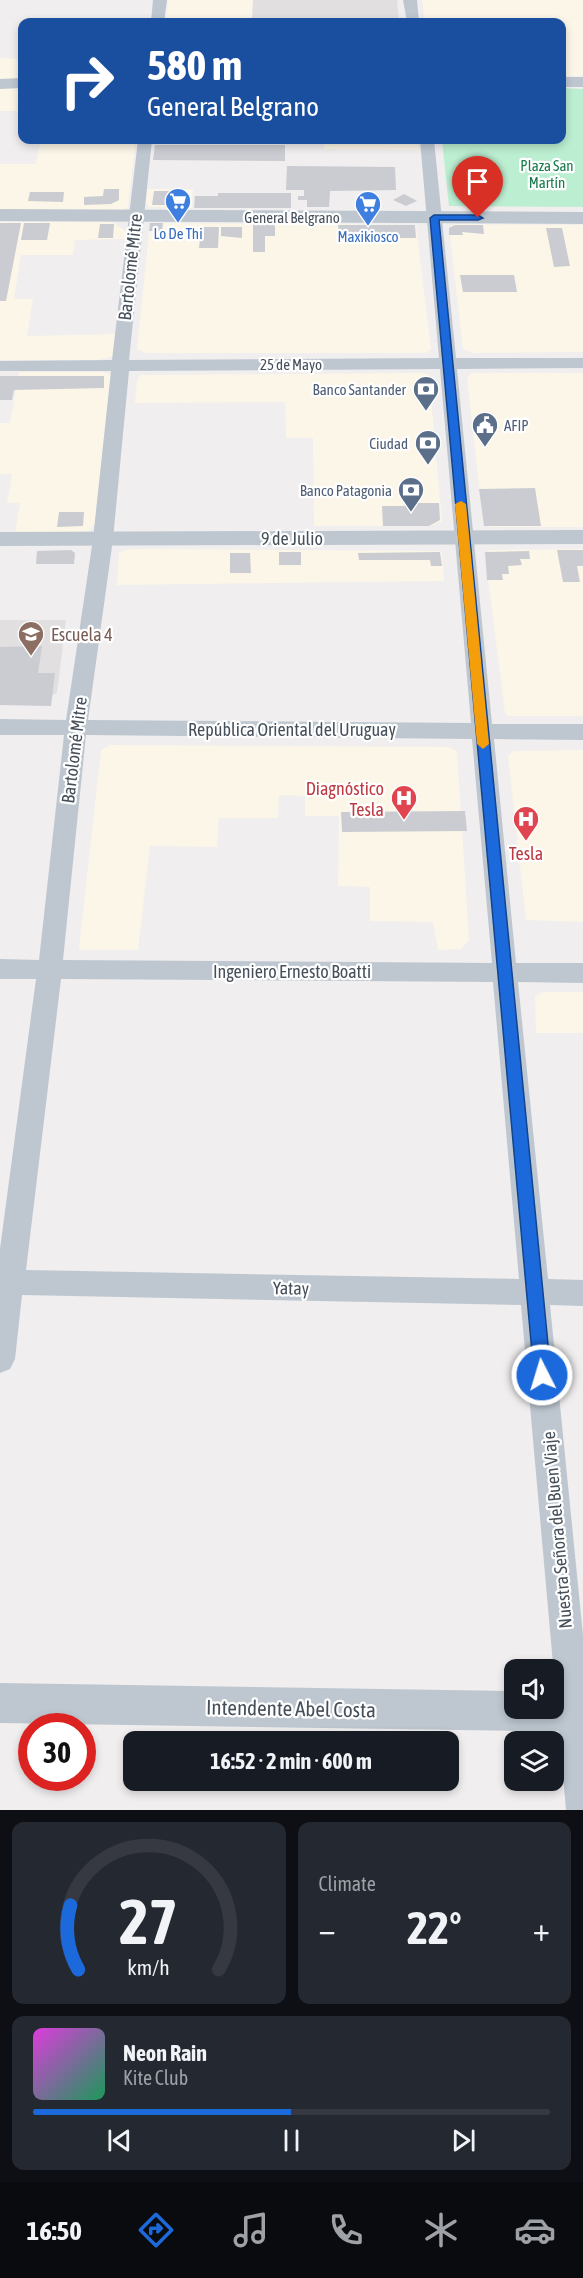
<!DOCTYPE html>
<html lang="en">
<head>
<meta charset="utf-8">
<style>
  :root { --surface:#171b24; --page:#242831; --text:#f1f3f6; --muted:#9ea1a6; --line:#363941; --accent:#1c69dc }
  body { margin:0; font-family:"Asap Condensed",sans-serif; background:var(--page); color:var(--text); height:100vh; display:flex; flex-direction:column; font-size:22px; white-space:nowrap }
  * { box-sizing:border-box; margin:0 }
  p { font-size:20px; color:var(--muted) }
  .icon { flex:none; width:33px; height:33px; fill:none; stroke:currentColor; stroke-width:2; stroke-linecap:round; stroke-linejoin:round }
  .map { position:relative; height:1810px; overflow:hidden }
  .details { display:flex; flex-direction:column; gap:12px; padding:12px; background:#0d0f14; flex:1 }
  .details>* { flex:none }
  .guide { position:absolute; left:18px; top:18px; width:548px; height:126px; border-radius:12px; box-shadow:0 3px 9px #0003; background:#1a4fa0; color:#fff; overflow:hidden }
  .fabs { position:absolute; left:504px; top:1659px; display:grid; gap:12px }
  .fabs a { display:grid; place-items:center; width:60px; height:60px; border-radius:12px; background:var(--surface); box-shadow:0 3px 9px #0003; font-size:30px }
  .speed { position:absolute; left:18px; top:1713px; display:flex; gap:12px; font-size:30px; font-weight:700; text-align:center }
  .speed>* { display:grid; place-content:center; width:78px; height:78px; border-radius:50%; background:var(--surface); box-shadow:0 3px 9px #0003; line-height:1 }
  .speed .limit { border:9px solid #d22; background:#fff; color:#111 }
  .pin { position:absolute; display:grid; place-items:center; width:51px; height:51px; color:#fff; margin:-62px -26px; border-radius:50% 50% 50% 0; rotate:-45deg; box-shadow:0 0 6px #0007 }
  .pin .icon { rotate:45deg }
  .me { position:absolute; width:66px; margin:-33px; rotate:355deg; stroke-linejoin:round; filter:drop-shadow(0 0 4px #0008) }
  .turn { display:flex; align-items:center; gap:21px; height:126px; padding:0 30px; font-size:27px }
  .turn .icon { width:78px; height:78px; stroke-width:2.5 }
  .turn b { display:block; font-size:42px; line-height:51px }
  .big { font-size:45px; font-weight:700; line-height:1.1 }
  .details .card { flex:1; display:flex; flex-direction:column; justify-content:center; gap:9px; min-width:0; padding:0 21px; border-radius:12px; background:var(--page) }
  .details .dial { align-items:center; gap:0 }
  .dial svg { height:156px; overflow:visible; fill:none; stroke:var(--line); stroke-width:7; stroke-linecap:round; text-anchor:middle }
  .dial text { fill:var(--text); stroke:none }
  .song { display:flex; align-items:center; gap:18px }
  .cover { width:72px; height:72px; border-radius:9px; background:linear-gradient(135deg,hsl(300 70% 55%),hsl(150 70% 35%)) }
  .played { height:6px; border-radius:3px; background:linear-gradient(90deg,var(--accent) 50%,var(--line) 50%) }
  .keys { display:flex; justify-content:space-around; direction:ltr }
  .heat { display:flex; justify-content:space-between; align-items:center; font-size:33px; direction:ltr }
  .details .tiles { flex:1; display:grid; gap:12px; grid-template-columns:1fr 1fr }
  .card:last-child { grid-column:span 2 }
  .trip { position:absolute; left:123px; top:1731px; width:336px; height:60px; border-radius:12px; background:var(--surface); box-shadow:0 3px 9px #0003; font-weight:700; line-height:60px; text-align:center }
  .dock { display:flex; height:96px; justify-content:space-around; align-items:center; background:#090b0e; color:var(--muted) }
  .dock .icon { width:42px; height:42px }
  .dock .current { color:var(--accent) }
  .dock b { font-size:27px; color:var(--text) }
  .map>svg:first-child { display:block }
  .commercial { fill:#fbf6e7 }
  .education { fill:#e1dfe0 }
  .green { fill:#bceed1 }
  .building { fill:#caccd2 }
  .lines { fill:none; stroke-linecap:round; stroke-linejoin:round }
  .minor { fill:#bec7d0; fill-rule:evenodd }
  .tertiary { fill:#bec7d0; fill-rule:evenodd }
  .route { fill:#1c69dc; stroke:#12448f; stroke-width:1.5 }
  .slow { fill:#f59e0b }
  .labels { text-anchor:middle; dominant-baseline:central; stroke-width:4.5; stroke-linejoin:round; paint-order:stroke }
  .far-park-label { font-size:15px; fill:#187b4d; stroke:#fff }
  .far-street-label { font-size:15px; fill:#46505b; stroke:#fff }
  .far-shop-label { font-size:15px; fill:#366cbe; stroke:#fff }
  .far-service-label { font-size:15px; fill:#4e5e75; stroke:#fff; text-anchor:end }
  .street-label { font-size:18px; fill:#46505b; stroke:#fff }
  .education-label { font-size:18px; fill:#785e54; stroke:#fff; text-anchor:start }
  .health-label { font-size:18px; fill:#be3a42; stroke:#fff; text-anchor:end }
  .near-street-label { font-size:21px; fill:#46505b; stroke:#fff }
</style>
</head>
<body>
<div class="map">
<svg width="583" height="1810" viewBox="0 0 583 1810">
  <rect width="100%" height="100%" fill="#f0eeee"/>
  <g class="commercial">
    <polygon points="168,0 253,0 252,22 166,22"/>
    <polygon points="422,0 583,0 583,76 561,76 561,22 425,22"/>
    <polygon points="0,58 22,59 22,80 0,80"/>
    <rect x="0" y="88" width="22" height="23"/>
    <polygon points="41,140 136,140 128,207 121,211 0,210 0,164 36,164"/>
    <polygon points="324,140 418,140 419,150 324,149"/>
    <polygon points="147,189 193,189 192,208 149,207 146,203"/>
    <polygon points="0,222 112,222 126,231 125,239 75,240 73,255 21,255 14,299 33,299 27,336 116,334 114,354 111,357 98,360 0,360"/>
    <polygon points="150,223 416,225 431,349 425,353 145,353 137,349"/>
    <polygon points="455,224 583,225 583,352 472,353 463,349 449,228"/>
    <polygon points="19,372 102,372 111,375 95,524 89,531 84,533 15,533 20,503 7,503 12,474 0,474 0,423 10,423"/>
    <polygon points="424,373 429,375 442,521 431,526 314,526 313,438 286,438 285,402 135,403 137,379 141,375"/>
    <polygon points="472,373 583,373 583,527 491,527 483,523 467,377"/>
    <polygon points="131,549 438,551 442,553 444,581 117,585 119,552"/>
    <polygon points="583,549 583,716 508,716 505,713 485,554 490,550"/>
    <polygon points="110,745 449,747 457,751 469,940 461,949 438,950 433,922 370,921 370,887 338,886 339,816 305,816 305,796 279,795 278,818 219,818 217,847 150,846 138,950 82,950 79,948 101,750"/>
    <polygon points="583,750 583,922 526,920 508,756 513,751"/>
    <polygon points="543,992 583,992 583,1033 536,1033 535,996"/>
  </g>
  <g class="education">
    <polygon points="253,0 397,0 399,22 252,22"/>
    <polygon points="0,620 66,620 57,693 32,704 0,704"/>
  </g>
  <polygon class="green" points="561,88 583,89 583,207 449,206 442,140 561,140"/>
  <g class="building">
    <polygon points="155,145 285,145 285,161 153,160"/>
    <polygon points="287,166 395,167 396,190 330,191 329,207 307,207 307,200 298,200 298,196 304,196 304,190 286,190"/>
    <polygon points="104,189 119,189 119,200 111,204 84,205 84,197 103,196"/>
    <polygon points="154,191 180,191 178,205 152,205"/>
    <polygon points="30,192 64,192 63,202 28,201"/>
    <polygon points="218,193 291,193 291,208 194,208 195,196 218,196"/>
    <polygon points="404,194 417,201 406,206 393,200"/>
    <polygon points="0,223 21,223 6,301 0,301"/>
    <polygon points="24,223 50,223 47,240 21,240"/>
    <polygon points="150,223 163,223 162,231 149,231"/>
    <polygon points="100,224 114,224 113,238 98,238"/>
    <polygon points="253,224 275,224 275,236 265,236 265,252 253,252"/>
    <polygon points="338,225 415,225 416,238 339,238"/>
    <polygon points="455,225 483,225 484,234 462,232 463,235 449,235 449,228"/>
    <polygon points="201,227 219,227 218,248 199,248"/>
    <polygon points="221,227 242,227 242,238 221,236"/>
    <polygon points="546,228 562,228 570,266 554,267"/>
    <polygon points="460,275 514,275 517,292 463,292"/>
    <polygon points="0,376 104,376 104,388 14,390 12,400 0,400"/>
    <polygon points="535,488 541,526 484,526 479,489"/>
    <polygon points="404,503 439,503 440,520 429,526 383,526 382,506 405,506"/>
    <polygon points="59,512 84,512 83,526 57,527"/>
    <polygon points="71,550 75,553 74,564 36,564 37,551"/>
    <polygon points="557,550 583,550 583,566 577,566 580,582 563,582"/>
    <polygon points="529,551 530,559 520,559 522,565 508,566 509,574 502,574 503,580 487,580 485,552"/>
    <rect x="279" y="552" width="22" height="13"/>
    <polygon points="440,552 442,566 431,566 430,560 359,560 358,553"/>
    <polygon points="230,553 250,553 251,573 230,573"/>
    <polygon points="42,646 38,673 55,673 51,706 0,705 0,647"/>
    <polygon points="465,811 467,831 342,832 341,812"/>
  </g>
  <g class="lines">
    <g class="minor">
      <polygon points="153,0 167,0 164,22 151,22"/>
      <polygon points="403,0 417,0 419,22 407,22"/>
      <path d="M138 140H152L129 360 439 358 420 140H434L456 358H583V368L457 369 492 724H583V740L494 739 516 963H583V983L518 982 548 1279 583 1280V1306L550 1305 583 1635V1810H566L521 1305 22 1295 15 1359 10 1369 0 1373V1249L36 979H0V959L39 960 64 735H0V719L66 720 93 539 111 371H0V361L112 360ZM440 369 471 723 88 720 113 539 129 371ZM86 735 472 739 492 963 63 960ZM61 979 493 982 519 1279 26 1270Z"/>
    </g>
    <g class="tertiary">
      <rect x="561" y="77" width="22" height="10"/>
      <polygon points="22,78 22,88 0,89 0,79"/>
      <polygon points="0,209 583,212 583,224 0,221"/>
      <polygon points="583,530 583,544 0,546 0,532"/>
      <polygon points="0,1683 514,1691 514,1708 554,1708 554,1692 583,1692 583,1732 0,1723"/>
    </g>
  </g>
  <polygon class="route" points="434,215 478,215 483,218 478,220 439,220 551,1375 548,1380 542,1382 536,1380 534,1375 430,218"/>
  <polygon class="slow" points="461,501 466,504 489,744 483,749 477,744 455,504"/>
  <defs>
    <g id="supermarket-pin" transform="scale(1.35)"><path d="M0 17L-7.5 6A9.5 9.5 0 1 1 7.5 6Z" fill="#3f7fe0" stroke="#fff"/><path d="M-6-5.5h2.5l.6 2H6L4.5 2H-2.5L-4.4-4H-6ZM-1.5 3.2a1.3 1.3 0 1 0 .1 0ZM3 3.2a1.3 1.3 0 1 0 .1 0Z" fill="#fff"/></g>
    <g id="bank-pin" transform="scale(1.35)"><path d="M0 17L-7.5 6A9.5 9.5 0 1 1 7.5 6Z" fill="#5c6f8a" stroke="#fff"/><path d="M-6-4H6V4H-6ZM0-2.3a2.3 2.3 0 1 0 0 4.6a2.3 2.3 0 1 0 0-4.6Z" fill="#fff"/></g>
    <g id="civic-pin" transform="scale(1.35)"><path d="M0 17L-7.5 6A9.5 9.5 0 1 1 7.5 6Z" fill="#5c6f8a" stroke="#fff"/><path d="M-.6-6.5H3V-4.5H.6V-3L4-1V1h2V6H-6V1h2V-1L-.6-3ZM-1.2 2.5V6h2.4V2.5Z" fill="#fff"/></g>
    <g id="school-pin" transform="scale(1.35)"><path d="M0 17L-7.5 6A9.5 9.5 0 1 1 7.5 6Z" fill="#8d6e63" stroke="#fff"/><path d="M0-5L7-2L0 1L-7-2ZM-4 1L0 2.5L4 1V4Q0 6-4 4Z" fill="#fff"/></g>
    <g id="hospital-pin" transform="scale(1.35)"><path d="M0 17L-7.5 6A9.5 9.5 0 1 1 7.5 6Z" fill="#e0444e" stroke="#fff"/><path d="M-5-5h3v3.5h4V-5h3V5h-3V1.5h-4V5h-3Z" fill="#fff"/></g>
  </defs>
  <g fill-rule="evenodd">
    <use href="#supermarket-pin" x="178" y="201"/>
    <use href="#supermarket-pin" x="368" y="204"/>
    <use href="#bank-pin" x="426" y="389"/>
    <use href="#civic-pin" x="485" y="425"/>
    <use href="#bank-pin" x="428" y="443"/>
    <use href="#bank-pin" x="411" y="490"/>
    <use href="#school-pin" x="31" y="634"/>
    <use href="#hospital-pin" x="404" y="798"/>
    <use href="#hospital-pin" x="526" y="819"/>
  </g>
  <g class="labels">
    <g class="far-park-label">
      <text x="547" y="165">Plaza San<tspan x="547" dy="17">Martín</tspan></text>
    </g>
    <g class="far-street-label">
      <text x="292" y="217">General Belgrano</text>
      <text x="291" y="364">25 de Mayo</text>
    </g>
    <g class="far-shop-label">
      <text x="178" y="233">Lo De Thi</text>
      <text x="368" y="236">Maxikiosco</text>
    </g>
    <g class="far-service-label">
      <text x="406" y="389">Banco Santander</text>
      <text x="504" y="425" text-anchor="start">AFIP</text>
      <text x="408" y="443">Ciudad</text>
      <text x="392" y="490">Banco Patagonia</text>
    </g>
    <g class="street-label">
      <text transform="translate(130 267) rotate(-84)">Bartolomé Mitre</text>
      <text x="292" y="538">9 de Julio</text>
      <text x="292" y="729">República Oriental del Uruguay</text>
      <text transform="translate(74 750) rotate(-83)">Bartolomé Mitre</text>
      <text x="292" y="971">Ingeniero Ernesto Boatti</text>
      <text transform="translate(291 1288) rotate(1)">Yatay</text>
      <text transform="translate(557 1530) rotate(-95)">Nuestra Señora del Buen Viaje</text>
    </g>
    <g class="education-label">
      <text x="51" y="634">Escuela 4</text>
    </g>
    <g class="health-label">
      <text x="384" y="788">Diagnóstico<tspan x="384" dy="21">Tesla</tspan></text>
      <text x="526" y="853" text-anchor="middle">Tesla</text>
    </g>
    <g class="near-street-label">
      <text transform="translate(291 1708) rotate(1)">Intendente Abel Costa</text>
    </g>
  </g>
</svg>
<div class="fabs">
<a><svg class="icon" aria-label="sound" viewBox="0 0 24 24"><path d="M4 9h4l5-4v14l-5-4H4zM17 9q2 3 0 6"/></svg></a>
<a><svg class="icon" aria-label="layers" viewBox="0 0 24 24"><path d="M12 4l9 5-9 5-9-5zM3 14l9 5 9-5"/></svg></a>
</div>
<div class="speed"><div class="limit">30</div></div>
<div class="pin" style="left:478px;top:218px;background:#d93025"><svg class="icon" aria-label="arrive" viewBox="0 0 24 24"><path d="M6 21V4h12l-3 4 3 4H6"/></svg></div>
<svg class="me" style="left:542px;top:1375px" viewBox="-20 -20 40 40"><circle r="17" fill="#1c69dc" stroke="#fff" stroke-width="3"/><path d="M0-11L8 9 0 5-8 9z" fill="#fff"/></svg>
<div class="trip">16:52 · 2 min · 600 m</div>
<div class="guide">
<div class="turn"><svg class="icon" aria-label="right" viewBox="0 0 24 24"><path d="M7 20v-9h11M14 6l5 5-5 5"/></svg><div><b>580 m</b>General Belgrano</div></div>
</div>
</div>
<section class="details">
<div class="tiles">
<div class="card dial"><svg viewBox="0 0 100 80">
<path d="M14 69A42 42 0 1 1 86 69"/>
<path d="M14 69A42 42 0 0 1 10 36" stroke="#1c69dc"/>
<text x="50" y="56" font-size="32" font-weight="700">27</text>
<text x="50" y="72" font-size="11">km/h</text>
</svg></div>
<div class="card"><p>Climate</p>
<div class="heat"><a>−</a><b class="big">22°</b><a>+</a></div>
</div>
<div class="card">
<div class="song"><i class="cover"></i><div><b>Neon Rain</b><p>Kite Club</p></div></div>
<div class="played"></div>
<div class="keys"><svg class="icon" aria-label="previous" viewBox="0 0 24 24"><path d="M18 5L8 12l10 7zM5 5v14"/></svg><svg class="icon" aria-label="pause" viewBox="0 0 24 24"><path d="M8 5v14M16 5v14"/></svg><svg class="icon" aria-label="next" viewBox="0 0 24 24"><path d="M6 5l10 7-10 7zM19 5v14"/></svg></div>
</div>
</div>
</section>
<nav class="dock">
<b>16:50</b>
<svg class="icon current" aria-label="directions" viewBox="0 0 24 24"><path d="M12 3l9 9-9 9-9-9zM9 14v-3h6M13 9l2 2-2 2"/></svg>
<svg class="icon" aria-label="music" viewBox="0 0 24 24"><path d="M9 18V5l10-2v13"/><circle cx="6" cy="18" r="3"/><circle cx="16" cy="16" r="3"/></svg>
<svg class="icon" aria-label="phone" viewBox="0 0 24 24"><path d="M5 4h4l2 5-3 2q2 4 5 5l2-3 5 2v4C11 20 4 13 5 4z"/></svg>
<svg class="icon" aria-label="climate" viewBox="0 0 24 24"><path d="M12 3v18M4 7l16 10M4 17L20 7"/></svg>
<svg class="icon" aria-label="car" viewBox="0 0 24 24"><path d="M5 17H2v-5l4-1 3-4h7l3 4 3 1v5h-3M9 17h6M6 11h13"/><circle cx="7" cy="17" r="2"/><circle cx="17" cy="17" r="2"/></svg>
</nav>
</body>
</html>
